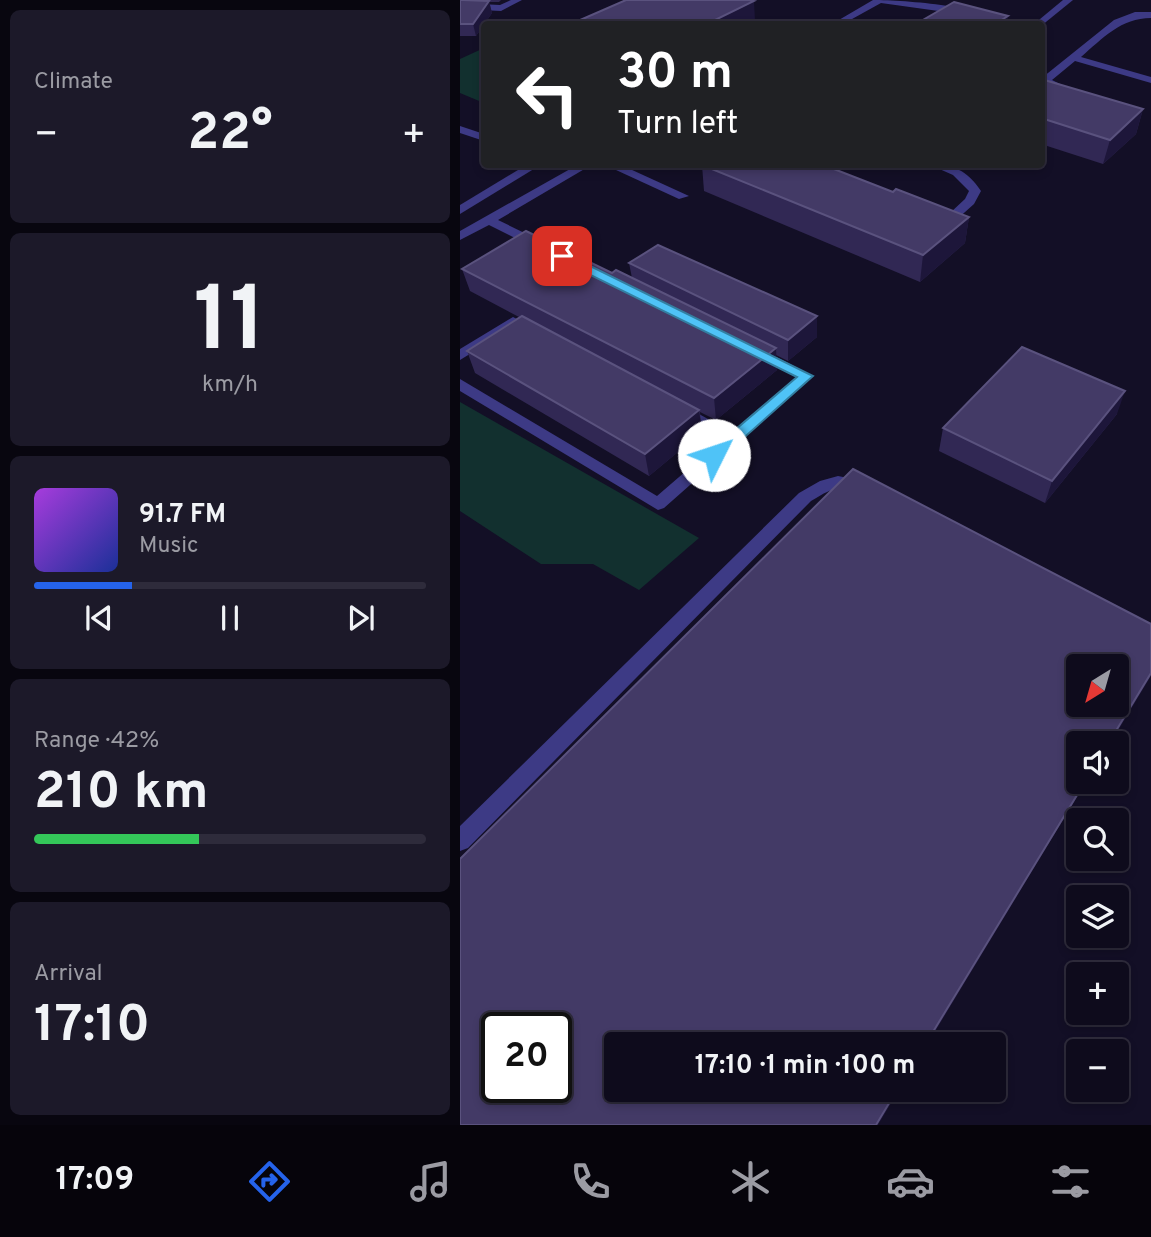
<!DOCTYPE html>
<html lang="en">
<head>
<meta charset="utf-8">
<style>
  :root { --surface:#0e0b1c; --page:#1c1929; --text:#f1f3f6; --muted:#9b9ba3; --line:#2e2b3b; --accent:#2563eb }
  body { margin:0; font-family:Overpass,sans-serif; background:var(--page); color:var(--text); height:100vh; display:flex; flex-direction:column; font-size:26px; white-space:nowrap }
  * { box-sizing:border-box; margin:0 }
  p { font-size:23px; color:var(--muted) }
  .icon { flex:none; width:38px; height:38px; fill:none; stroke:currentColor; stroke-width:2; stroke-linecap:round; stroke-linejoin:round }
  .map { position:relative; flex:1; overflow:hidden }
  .details { display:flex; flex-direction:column; gap:10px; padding:10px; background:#08060f; width:460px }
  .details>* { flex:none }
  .guide { position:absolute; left:21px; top:21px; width:564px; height:147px; border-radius:7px; box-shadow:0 4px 10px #0003,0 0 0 2px var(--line); background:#202124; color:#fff; overflow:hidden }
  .needle { width:46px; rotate:217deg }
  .tools { position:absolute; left:606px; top:654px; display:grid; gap:14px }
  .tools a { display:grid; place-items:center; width:63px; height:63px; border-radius:7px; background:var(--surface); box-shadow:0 4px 10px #0003,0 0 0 2px var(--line); font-size:35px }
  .speed { position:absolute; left:21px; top:1012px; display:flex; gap:14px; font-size:35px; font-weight:700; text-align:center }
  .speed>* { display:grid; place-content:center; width:91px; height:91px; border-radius:50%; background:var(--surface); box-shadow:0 4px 10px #0003,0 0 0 2px var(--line); line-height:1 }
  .speed .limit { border:4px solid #111; border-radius:10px; background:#fff; color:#111 }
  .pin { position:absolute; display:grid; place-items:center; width:60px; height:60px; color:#fff; margin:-30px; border-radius:14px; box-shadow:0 4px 10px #0006 }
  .me { position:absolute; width:77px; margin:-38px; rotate:49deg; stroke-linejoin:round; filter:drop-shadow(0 0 5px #0008) }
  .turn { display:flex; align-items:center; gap:24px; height:147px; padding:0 21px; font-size:32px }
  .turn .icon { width:91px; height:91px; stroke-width:2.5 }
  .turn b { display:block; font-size:49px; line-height:60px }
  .big { font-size:52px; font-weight:700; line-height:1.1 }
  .details .card { flex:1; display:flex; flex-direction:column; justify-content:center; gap:10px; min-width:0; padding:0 24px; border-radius:10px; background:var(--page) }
  .details .dial { align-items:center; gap:0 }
  .dial b { font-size:91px; line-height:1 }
  .song { display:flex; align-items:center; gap:21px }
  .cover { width:84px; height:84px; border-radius:10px; background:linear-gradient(135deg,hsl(280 70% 55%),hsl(230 70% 35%)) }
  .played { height:7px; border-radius:4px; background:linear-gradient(90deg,var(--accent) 25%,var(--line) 25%) }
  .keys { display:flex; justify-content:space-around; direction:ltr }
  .heat { display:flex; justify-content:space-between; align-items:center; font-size:38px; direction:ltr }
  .charge { height:10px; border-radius:5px; background:linear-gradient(90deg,#34c759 42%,var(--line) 0) }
  .trip { position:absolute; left:144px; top:1032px; width:402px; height:70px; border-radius:7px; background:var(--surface); box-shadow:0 4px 10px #0003,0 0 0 2px var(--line); font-weight:700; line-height:70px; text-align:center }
  .tab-bar { display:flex; height:112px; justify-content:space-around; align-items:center; background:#06040b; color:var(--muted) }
  .tab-bar .icon { width:49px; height:49px }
  .tab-bar .on { color:var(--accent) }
  .tab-bar b { font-size:32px; color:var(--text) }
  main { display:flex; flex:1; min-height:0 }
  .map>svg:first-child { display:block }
  .green { fill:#12302f }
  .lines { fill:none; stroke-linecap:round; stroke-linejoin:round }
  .service { fill:#3d3a85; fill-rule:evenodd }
  .wall { fill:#312854 }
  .shaded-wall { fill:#1d163a }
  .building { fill:#433a66; stroke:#5a527e; stroke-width:2; fill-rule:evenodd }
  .route { fill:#4fc3f7; stroke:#337fa1; stroke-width:2 }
</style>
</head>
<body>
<main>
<section class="details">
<div class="card"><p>Climate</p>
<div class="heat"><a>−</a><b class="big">22°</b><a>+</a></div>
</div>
<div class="card dial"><b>11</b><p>km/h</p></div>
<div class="card">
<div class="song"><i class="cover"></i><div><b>91.7 FM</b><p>Music</p></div></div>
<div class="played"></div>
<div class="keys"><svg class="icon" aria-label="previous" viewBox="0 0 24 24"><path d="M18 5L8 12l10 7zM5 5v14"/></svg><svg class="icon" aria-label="pause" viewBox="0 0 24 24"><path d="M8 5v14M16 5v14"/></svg><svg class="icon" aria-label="next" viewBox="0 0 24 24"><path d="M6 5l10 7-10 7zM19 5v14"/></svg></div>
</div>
<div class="card"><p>Range · 42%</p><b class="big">210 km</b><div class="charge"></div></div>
<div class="card"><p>Arrival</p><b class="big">17:10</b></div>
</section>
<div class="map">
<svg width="691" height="1125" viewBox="0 0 691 1125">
  <rect width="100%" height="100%" fill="#130f26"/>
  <g class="green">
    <polygon points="24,48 24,103 0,93 0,59"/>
    <polygon points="0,402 239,538 179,590 133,564 81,564 0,511"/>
  </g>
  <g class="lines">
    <g class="service">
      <polygon points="51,0 62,0 41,11 0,9 0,3 40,5"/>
      <path d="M413 0C446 0 528 7 555 24H541L500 14 421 3 383 24H372Z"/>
      <polygon points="603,0 613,0 581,26 574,24"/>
      <path d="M675 12H691V18C661 18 643 38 621 57L691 77V83L615 61 592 80 610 89V93H602L583 85V77L654 20Z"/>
      <polygon points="0,126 24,134 24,141 0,133"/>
      <polygon points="68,164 82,164 0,214 0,205"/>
      <polygon points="119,164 133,164 38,220 83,242 83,248 75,248 29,225 0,240 0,231"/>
      <polygon points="143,164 159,164 229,196 219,199"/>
      <path d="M468 164C493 164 507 170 521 191L514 204 486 229H478L476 226 505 199 509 191 493 175Z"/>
      <polygon points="53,317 80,331 73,335 54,327 0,360 0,349"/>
      <polygon points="295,346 353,376 204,508 198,510 0,391 0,379 197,496 262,440 216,415 213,411 216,407 226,407 272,432 336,377 290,354 290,348"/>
      <path d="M378 476 398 480 409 488 401 494C376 486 374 487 351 501L8 848 0 851V826L339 493 360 481Z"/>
    </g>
  </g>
  <g class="wall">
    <polygon points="0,0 41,0 39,2 29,2 32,13 16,36 0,36"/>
    <polygon points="581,79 683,109 676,134 643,164 581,144"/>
    <polygon points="242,165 433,192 509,217 505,243 460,282 244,191"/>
    <polygon points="169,263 357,337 328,361 316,355 317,370 256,420 240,412 242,432 189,476 15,373 7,351 59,317 10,291 2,269 152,273 172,278"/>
    <polygon points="657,414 585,503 479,451 483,428"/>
  </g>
  <g class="shaded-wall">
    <polygon points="29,1 32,13 16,36 13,24"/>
    <polygon points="294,1 295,21 287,24 247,24"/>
    <polygon points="548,16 547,24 535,24"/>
    <polygon points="683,109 676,134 643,164 650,140"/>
    <polygon points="509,217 505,243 460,282 463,255"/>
    <polygon points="357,316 357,337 328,361 328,340"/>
    <polygon points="316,348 317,370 256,420 254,398"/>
    <polygon points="665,391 657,414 585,503 592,481"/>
    <polygon points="239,410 242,432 189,476 185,454"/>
    <polygon points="691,673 691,676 650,744 648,744"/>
    <polygon points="625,782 626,782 467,1045 465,1045"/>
    <polygon points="437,1090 439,1090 418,1125 416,1125"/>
  </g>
  <g class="building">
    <polygon points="0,0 3,0 29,1 13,24 0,24"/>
    <polygon points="166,0 289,0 294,1 247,24 111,24"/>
    <polygon points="494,2 548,16 535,24 456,24"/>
    <polygon points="424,21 437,24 417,24"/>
    <polygon points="581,79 683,109 650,140 581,118"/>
    <polygon points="361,164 433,192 436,189 509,217 463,255 242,165"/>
    <polygon points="66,231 152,273 156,270 316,348 254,398 2,269"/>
    <polygon points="198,245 357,316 328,340 169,263"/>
    <polygon points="62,316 239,410 185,454 7,351"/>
    <polygon points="562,347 665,391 592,481 483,428"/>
    <path d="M393 469 691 624V673L648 744H618V782H625L465 1045H156V1090H437L416 1125H0V859ZM618 667H656V705H618ZM37 1027H96V1087H37Z"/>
  </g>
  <polygon class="route" points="98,254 106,254 353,376 260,459 249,459 247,455 249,452 337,377 98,259"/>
</svg>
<div class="tools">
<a><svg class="needle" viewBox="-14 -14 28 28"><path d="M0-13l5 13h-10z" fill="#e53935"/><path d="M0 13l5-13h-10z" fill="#9b9ba3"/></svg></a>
<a><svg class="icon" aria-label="sound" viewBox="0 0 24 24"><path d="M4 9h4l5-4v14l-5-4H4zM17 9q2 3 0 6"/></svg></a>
<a><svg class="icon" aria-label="search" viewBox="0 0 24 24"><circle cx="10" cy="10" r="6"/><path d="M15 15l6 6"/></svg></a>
<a><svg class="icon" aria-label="layers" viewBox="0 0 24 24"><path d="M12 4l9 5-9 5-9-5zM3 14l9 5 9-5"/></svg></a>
<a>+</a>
<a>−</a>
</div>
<div class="speed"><div class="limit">20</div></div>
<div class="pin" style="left:102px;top:256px;background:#d93025"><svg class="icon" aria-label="arrive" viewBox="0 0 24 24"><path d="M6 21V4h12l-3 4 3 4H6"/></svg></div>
<svg class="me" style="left:254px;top:455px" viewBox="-20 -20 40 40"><circle r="19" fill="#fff"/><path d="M0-13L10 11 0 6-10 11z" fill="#4fc3f7"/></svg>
<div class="trip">17:10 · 1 min · 100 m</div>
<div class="guide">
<div class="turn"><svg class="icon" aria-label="left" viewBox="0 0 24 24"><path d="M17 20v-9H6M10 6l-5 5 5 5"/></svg><div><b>30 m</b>Turn left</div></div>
</div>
</div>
</main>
<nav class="tab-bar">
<b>17:09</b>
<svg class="icon on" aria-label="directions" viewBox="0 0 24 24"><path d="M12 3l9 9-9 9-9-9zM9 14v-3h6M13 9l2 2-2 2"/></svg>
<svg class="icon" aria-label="music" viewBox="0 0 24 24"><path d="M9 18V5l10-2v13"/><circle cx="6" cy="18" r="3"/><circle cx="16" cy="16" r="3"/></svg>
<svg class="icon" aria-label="phone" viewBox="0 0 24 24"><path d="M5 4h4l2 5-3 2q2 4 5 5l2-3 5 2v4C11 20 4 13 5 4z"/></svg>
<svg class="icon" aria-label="climate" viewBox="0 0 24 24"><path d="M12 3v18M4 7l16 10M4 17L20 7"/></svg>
<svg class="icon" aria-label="car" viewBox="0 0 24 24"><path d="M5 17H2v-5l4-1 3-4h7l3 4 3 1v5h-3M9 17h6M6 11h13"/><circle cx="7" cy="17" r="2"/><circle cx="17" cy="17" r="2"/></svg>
<svg class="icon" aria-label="filters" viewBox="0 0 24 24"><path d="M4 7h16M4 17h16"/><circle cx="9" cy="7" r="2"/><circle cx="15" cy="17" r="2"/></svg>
</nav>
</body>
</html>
